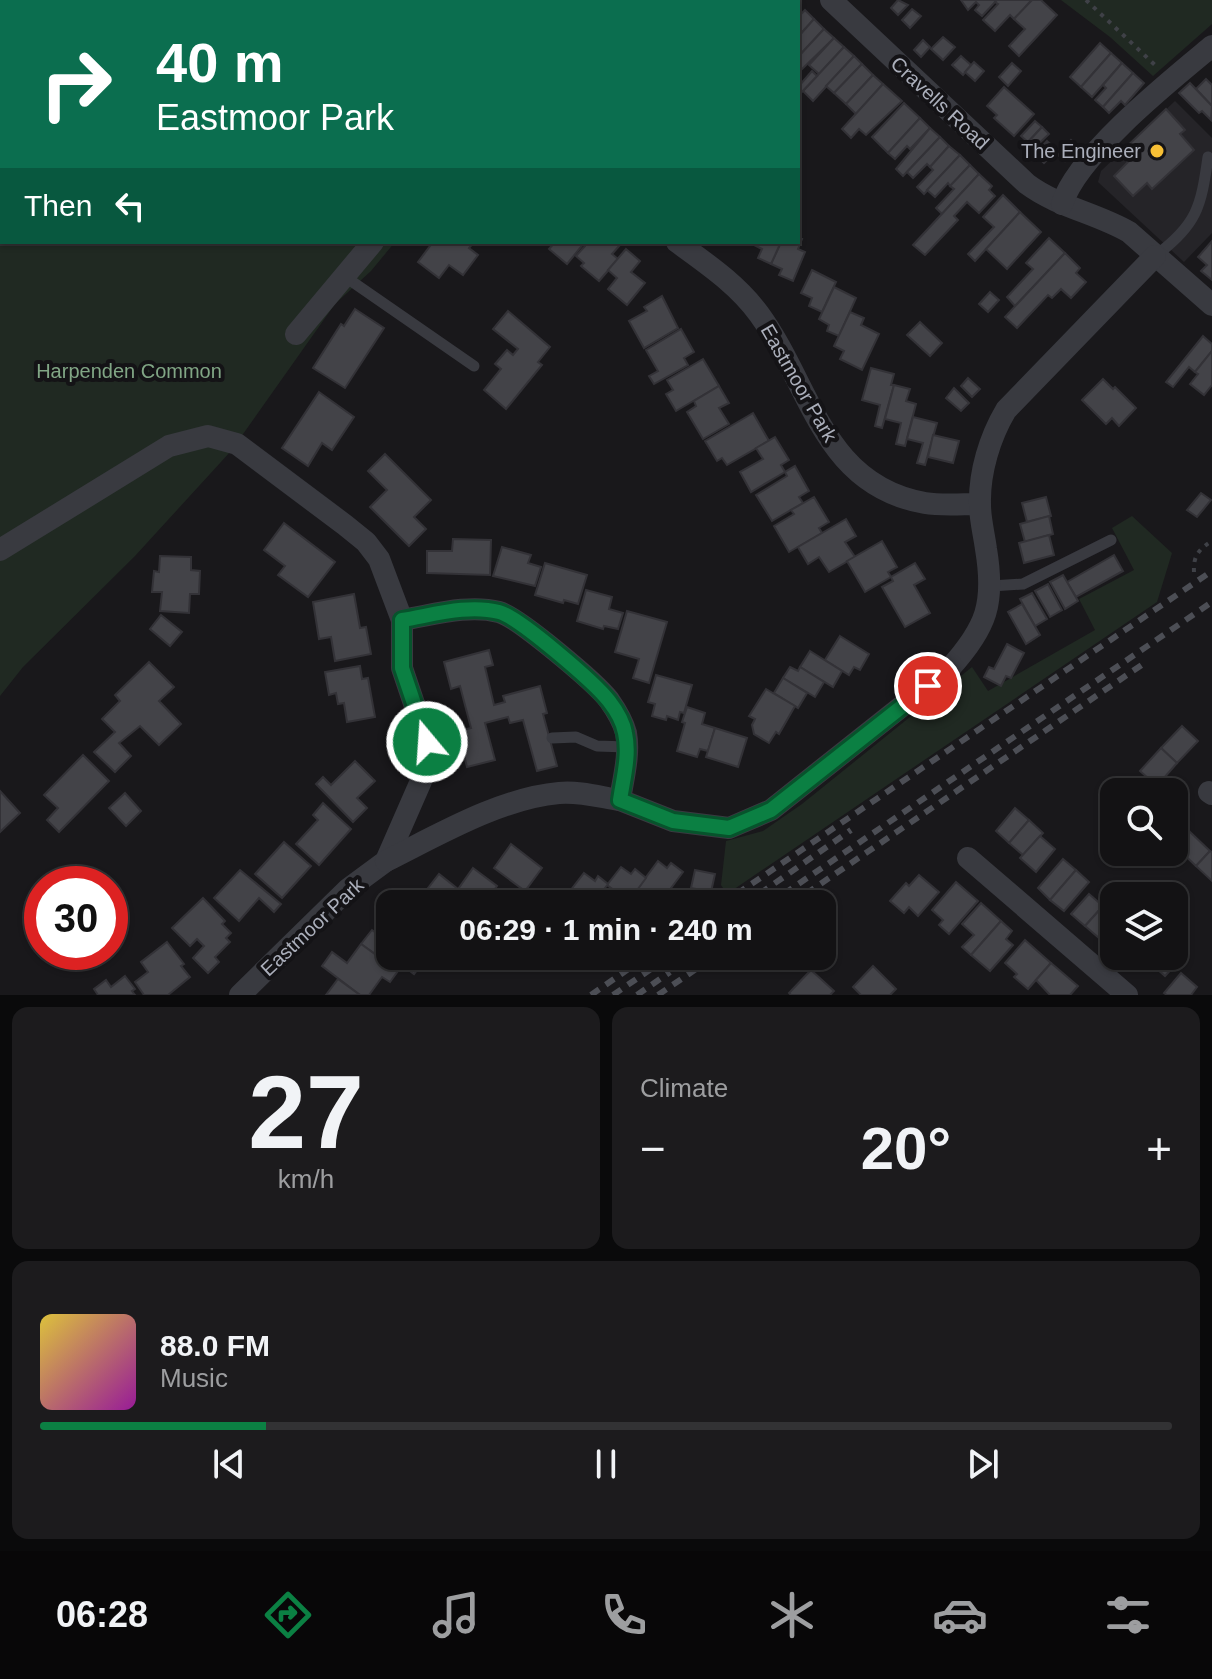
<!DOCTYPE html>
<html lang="en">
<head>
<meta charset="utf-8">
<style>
  :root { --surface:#131214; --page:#1c1b1d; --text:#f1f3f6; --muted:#9d9ea0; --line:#323234; --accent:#0b8043 }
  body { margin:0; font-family:Arial,sans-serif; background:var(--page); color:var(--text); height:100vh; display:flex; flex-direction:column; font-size:30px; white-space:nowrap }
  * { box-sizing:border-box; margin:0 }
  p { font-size:26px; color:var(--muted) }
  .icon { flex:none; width:44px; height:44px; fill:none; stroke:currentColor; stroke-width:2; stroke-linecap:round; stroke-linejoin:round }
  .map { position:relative; height:995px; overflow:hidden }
  .details { display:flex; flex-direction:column; gap:12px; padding:12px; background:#0a0a0b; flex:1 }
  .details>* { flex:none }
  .top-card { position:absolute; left:0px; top:0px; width:800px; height:244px; box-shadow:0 2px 6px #0004,0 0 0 2px var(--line); background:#0b6e4f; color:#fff; overflow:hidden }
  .buttons { position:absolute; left:1100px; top:778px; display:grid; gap:16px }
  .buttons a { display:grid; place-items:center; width:88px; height:88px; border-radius:16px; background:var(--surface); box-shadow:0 2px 6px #0004,0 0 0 2px var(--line); font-size:40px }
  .speed { position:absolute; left:24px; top:866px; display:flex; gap:16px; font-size:40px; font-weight:700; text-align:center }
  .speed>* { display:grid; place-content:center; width:104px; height:104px; border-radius:50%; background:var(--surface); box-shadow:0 2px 6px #0004,0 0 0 2px var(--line); line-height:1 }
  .speed .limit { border:12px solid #d22; background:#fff; color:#111 }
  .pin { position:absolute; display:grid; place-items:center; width:68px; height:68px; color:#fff; margin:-34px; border:4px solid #fff; border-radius:50%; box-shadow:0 2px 8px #0007 }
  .me { position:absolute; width:88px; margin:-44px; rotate:342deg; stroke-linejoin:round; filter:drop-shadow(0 0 6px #0008) }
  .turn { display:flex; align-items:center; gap:28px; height:168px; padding:0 24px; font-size:36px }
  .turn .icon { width:104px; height:104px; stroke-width:2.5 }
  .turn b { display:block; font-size:56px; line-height:68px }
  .then { display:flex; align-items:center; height:76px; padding:0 24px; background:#0003; gap:16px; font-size:30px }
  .big { font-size:60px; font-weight:800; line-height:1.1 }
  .details .card { flex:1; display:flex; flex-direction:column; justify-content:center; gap:12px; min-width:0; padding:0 28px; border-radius:16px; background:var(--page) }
  .details .dial { align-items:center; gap:0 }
  .dial b { font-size:104px; line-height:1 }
  .song { display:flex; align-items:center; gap:24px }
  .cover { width:96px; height:96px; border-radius:12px; background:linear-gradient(135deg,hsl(50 70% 55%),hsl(300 70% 35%)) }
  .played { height:8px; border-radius:4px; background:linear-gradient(90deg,var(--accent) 20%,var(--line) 20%) }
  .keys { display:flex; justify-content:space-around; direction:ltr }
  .heat { display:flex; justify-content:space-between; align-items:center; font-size:44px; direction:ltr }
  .details .tiles { flex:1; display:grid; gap:12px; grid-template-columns:1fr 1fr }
  .card:last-child { grid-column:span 2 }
  .trip { position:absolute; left:376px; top:890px; width:460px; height:80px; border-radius:16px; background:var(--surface); box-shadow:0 2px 6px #0004,0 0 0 2px var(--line); font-weight:800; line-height:80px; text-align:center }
  .dock { display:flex; height:128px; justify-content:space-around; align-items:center; background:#080708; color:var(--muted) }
  .dock .icon { width:56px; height:56px }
  .dock .on { color:var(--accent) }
  .dock b { font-size:36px; color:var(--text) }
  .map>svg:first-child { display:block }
  .built { fill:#252428 }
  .green { fill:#202922 }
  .building { fill:#434348; stroke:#333237; stroke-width:2 }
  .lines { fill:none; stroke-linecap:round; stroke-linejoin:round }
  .path { stroke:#3f4147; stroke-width:4; stroke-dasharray:4 6; stroke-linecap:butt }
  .lane { stroke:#393a40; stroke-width:11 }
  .street { stroke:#393a40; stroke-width:22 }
  .rail { stroke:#4c4e55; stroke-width:6; stroke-dasharray:10 8; stroke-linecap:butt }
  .route-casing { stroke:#07532c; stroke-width:20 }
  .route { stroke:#0b8043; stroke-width:14 }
  .poi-dot { fill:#f7bf35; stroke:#141316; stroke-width:3 }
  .labels { text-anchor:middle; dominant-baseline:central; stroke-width:8; stroke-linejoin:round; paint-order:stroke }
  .street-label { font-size:20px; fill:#abafbb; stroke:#141316 }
  .poi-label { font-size:20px; fill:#abafbb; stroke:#141316; text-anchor:end }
  .park-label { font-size:20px; fill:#81a685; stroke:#141316 }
</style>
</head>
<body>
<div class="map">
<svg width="1212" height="995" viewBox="0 0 1212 995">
  <rect width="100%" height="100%" fill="#19181b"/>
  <polygon class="built" points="1175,101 1212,138 1212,233 1184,262 1098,182 1101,171"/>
  <g class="green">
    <polygon points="0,0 533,0 2,2 2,242 395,242 371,271 335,304 231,451 135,556 23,667 0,696"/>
    <polygon points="1061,0 1212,0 1212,24 1153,76 1110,37"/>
    <polygon points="1132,516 1172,553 1157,602 727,894 721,885 726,841 763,831 802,804 972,667 988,691 1095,630 1079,599 1134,570 1112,528"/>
  </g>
  <g class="building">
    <polygon points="898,0 908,5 898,15 891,8"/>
    <polygon points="961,0 997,0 982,16 975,10 979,5 976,2 968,10"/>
    <polygon points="997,0 1032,0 1014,19 1010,15 995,31 983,20 998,4 995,2"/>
    <polygon points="1032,0 1041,0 1057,15 1019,56 1009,46 1025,29 1014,19"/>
    <polygon points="912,9 921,16 910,28 902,20"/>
    <polygon points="805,10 814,19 798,37 798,17"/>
    <polygon points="814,19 824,29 798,57 798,37"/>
    <polygon points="824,29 834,38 798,73 798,57"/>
    <polygon points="943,37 955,47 943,60 931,49"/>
    <polygon points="834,38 844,47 819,74 809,65"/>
    <polygon points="923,40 930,47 921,57 914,50"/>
    <polygon points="1100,43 1111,53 1081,87 1070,77"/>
    <polygon points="844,47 854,56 813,101 803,91"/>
    <polygon points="1111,53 1122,63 1092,97 1081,87"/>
    <polygon points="854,56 862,64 834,93 826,86"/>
    <polygon points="961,56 971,65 963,75 952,65"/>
    <polygon points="974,62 984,71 975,81 965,72"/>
    <polygon points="1012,63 1021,71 1008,86 999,77"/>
    <polygon points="1122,63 1133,73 1103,107 1095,100 1106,88 1103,85"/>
    <polygon points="862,64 873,75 846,104 834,93"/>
    <polygon points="812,71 817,76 798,96 798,87"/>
    <polygon points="1133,73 1144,83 1125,105 1121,101 1109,113 1103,107"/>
    <polygon points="873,75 883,84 856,114 846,104"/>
    <polygon points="1206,79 1212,85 1212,106 1196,89"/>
    <polygon points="1190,83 1212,106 1211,120 1202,111 1199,113 1179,93"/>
    <polygon points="883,84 902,101 866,135 859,129 851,138 842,129"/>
    <polygon points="1004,87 1034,114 1014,136 994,118 997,115 987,106"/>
    <polygon points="904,103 920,118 888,153 872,137"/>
    <polygon points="1166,109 1185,130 1180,134 1194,150 1152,189 1147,183 1133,196 1114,176 1128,162 1120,153"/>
    <polygon points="920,118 930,128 910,149 907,146 895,159 888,153"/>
    <polygon points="1035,121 1042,127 1028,142 1021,136"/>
    <polygon points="1042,127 1049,134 1034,148 1028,142"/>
    <polygon points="930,128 940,137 903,176 896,169"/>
    <polygon points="940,137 949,146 930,167 927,164 913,178 907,172"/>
    <polygon points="1071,140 1078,147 1065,161 1058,155"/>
    <polygon points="1047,141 1057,150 1044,163 1035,154"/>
    <polygon points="949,146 960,155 924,194 917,187 933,170 930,167"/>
    <polygon points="960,155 970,165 950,186 948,183 935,197 927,190"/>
    <polygon points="970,165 979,174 942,214 936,208 954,189 950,186"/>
    <polygon points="979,174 992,186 989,190 995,196 979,213 967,202 954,216 958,220 925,255 913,245"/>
    <polygon points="1003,195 1020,212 975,261 968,254 994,227 983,217"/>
    <polygon points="1020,212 1041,232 1007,269 986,249"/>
    <polygon points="798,238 802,239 798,249 805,252 793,281 779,275 782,269 771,264 781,242 798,242"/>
    <polygon points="1049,238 1065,253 1015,306 1007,297 1033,269 1026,263"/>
    <polygon points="1212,241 1212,280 1201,271 1207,265 1198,257"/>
    <polygon points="433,242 474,242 469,248 478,255 463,275 449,265 439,278 418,262"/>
    <polygon points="555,242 585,242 567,264 549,249"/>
    <polygon points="585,242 618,242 621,244 612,254 618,259 599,281 581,266 584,263 576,256 585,246"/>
    <polygon points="755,242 781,242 771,264 758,258 762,249 754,245"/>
    <polygon points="626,249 640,261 631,272 645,283 627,305 608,289 617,278 608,270"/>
    <polygon points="1065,253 1080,268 1076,273 1086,282 1071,298 1061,289 1052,298 1048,295 1017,328 1005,317"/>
    <polygon points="812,270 836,282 822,312 809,306 812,298 801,293"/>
    <polygon points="834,287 856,298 839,336 827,331 829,325 819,319"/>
    <polygon points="990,292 999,300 988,312 979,304"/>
    <polygon points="662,296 678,328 644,348 629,321 647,311 644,307"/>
    <polygon points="355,309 384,328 345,388 313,368 341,324 344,326"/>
    <polygon points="508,311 550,347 538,362 542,365 506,409 484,390 501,369 495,364 507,350 513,355 518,349 493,329"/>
    <polygon points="850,312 864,318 861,325 879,334 862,370 840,359 844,351 834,346"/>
    <polygon points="920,322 942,343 930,356 907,335"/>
    <polygon points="681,329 694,352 684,358 688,365 654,384 649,376 658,371 646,350"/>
    <polygon points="1203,336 1212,344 1212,351 1195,372 1189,367 1173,387 1166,382"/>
    <polygon points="1212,351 1212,385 1204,395 1190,384 1198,374 1195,372"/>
    <polygon points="703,359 719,386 676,411 666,394 673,390 667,380"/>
    <polygon points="871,368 894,374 891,385 894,385 882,428 875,426 880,405 862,400"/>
    <polygon points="968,378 980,389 972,397 961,386"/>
    <polygon points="1103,379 1113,389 1115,387 1136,408 1119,426 1112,418 1106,424 1082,400"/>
    <polygon points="894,385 910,389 906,401 916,404 905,446 896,444 901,423 885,419"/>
    <polygon points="719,386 729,403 719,408 729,424 703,439 687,412 696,406 694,401"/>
    <polygon points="954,388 969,403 961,411 946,398"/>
    <polygon points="319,392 354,417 332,450 322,443 308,466 282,448"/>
    <polygon points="753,413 769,441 727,465 722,458 717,461 705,441"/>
    <polygon points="913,417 937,423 925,465 917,463 923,443 907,439"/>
    <polygon points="933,435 959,441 953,463 928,457"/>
    <polygon points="775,437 789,460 781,465 785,472 751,492 740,472 763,459 756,448"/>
    <polygon points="385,454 431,500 414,517 426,529 409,546 370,507 387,490 368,471"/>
    <polygon points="795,466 809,491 799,497 803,503 772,521 756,495 787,476 785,472"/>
    <polygon points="1201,493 1211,500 1197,517 1187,510"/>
    <polygon points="814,497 829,522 819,528 822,533 789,552 774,526 794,514 791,510"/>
    <polygon points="1046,497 1051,516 1027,522 1022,503"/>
    <polygon points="1049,516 1053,534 1025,542 1020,524"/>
    <polygon points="846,519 856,536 845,542 855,557 829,572 819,557 808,564 798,547"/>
    <polygon points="284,523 335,562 308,597 278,575 285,566 264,550"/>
    <polygon points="1049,535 1054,555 1024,563 1019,543"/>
    <polygon points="453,539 491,540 490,575 427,573 427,551 452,551"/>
    <polygon points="882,541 897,567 888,572 891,577 865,592 847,561"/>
    <polygon points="502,547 531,555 528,563 541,567 535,586 493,576"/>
    <polygon points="1114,555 1123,571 1076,597 1067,582"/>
    <polygon points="160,556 191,557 191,570 200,571 199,594 190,594 189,613 160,611 162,592 152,592 154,571 159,572"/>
    <polygon points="545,563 587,575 578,604 564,600 563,603 535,595"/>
    <polygon points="915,563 925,579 914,585 930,613 905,627 882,587 893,581 891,577"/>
    <polygon points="1063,575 1078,601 1065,609 1050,582"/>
    <polygon points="1048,584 1062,610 1050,617 1035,591"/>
    <polygon points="586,590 612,597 609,609 623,613 618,629 604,626 603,629 577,621"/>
    <polygon points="1032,593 1047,619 1035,626 1020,599"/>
    <polygon points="354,594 360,628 366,627 371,654 335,661 331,637 319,639 313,602"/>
    <polygon points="1022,604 1040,635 1026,644 1008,612"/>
    <polygon points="627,611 667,622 649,683 633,678 639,659 615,652"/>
    <polygon points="161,615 182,632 170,646 150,629"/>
    <polygon points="840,636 869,654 860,670 854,667 849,675 825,660"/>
    <polygon points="1007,644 1024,653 1011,678 1006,676 1001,686 984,677 989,667 994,669"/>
    <polygon points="489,650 493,665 485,667 494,705 505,702 503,696 540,686 547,713 543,714 557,766 537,771 523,720 510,723 508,717 485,723 495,760 467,767 458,731 471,728 460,686 451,689 444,662"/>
    <polygon points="810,651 842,671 833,687 800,667"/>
    <polygon points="149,662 174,687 159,701 181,724 159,745 140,726 119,743 131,756 115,772 94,752 115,732 102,719 120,701 115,695"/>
    <polygon points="360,666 362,679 368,678 375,717 347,722 344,703 338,704 336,693 329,695 325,672"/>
    <polygon points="790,667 798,671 800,667 824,682 815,697 783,678"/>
    <polygon points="656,675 692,685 684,713 680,712 678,720 667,716 666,720 652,716 655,704 648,702"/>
    <polygon points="783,678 807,693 798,708 774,693"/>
    <polygon points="766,689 795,706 779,734 776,732 769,743 754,734 752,725 755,719 749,716"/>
    <polygon points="687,707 705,713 702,724 715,728 708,751 700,749 697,757 677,751 685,723 682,722"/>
    <polygon points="1182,726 1198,741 1177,763 1161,748"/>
    <polygon points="715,728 747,738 738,767 706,757"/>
    <polygon points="1161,748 1177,763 1157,786 1140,771"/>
    <polygon points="83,755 109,781 59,832 47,820 58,808 44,795"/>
    <polygon points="355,761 375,781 357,798 367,808 353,822 316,784 323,777 331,785"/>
    <polygon points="0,791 20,813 0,832"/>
    <polygon points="125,793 141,811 126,826 109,808"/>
    <polygon points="323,803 351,829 319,865 296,844 318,820 313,815"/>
    <polygon points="1015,808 1029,820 1009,843 996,831"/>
    <polygon points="1174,816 1189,831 1175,846 1174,845"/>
    <polygon points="1029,820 1043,833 1023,855 1009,843"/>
    <polygon points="1189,831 1210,851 1196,866 1175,846"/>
    <polygon points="1040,836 1055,849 1036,872 1020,858"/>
    <polygon points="284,842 311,866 282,898 255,874"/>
    <polygon points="511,844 542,868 525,891 494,868"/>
    <polygon points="1210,851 1212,852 1212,881 1196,866"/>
    <polygon points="1063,859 1076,870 1050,900 1038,888"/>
    <polygon points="658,861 667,868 671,863 683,872 659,904 638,888"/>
    <polygon points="621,867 631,874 635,869 646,878 629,901 607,885"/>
    <polygon points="473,868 497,886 484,904 449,904 428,888 439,874 458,889"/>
    <polygon points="240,870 281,904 274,912 259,898 239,921 214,898"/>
    <polygon points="695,870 715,874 711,892 691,888"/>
    <polygon points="1076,870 1089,882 1064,911 1050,900"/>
    <polygon points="584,873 595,881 598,876 608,884 593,904 587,904 570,891"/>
    <polygon points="919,875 939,892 918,916 909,907 904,913 890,901 906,883 909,886"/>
    <polygon points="956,882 978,901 949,934 939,925 943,920 932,910"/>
    <polygon points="1089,894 1103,906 1085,926 1071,914"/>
    <polygon points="203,898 225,921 222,924 231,933 226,938 230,942 215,957 219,962 208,973 193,958 204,946 197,939 190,946 172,928"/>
    <polygon points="981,903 1001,921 971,955 962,947 974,935 962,924"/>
    <polygon points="1103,906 1114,916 1114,920 1099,938 1085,926"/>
    <polygon points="1001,921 1012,931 1006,939 1013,945 990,971 971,955"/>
    <polygon points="372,930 390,943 390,956 428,956 414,974 399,963 395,968 361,944"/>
    <polygon points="1025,940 1051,963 1028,989 1014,977 1017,974 1005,963"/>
    <polygon points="167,942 184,964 181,966 190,977 168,995 144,995 135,982 148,972 141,962"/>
    <polygon points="1174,943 1186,953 1165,976 1147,960 1150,956 1174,956"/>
    <polygon points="361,944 398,971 390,982 382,977 369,995 360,995 322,966 332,952 347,963"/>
    <polygon points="1119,956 1143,956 1132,968"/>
    <polygon points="1051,963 1078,986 1070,995 1050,995 1036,980"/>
    <polygon points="873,966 896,989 890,995 861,995 853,987"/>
    <polygon points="811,970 834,991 830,995 791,995 789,993"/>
    <polygon points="1181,973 1197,987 1191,995 1167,995 1164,993"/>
    <polygon points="125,976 135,989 132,991 135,995 98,995 94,989 106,980 111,987"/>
    <polygon points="338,979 360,995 326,995"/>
  </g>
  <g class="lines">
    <g class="path">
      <polyline points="1086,0 1155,65"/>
      <polyline points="6,2 9,0"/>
      <polyline points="0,7 2,5"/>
      <path d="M1194 572C1193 556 1199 549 1212 541"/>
    </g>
    <g class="lane">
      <path d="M1155 256C1197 225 1201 207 1208 157"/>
      <polyline points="344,276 474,366"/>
      <polyline points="991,586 1023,584 1111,540"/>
      <polyline points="552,738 576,737 597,746 627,747"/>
    </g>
    <g class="street">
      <polyline points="430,0 432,2"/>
      <path d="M831 0 1027 184C1058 207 1096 213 1129 232L1212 305"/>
      <polyline points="82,2 85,0"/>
      <polyline points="0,65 2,63"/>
      <path d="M1062 204C1077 155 1171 80 1212 46"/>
      <path d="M677 242C707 264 737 284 759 314 811 385 822 485 925 503 942 506 962 504 980 504"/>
      <polyline points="296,334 373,242"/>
      <polyline points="0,550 169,446 208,436 237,444 345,525 366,542 379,559 402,620 402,668 427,742 427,762 421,781 386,861 348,889 240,995"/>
      <path d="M402 620C433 615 468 604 499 612 518 617 596 683 609 700 616 710 623 721 626 733 630 755 623 779 620 800L673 821 729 828 771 810 950 668C987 627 995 603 986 549 984 534 980 519 980 505 979 472 990 437 1006 410L1155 256"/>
      <polyline points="1209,792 1212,794"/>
      <polyline points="968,858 1127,995"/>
      <path d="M386 861C438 835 501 798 559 793 579 791 600 797 620 800"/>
    </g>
    <g class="rail">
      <polyline points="722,904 1212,571"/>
      <polyline points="745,904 851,830"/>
      <polyline points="769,904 1212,602"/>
      <polyline points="791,904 1146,662"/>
      <polyline points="591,995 647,956"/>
      <polyline points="613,995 670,956"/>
      <polyline points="637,995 670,972"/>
      <polyline points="658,995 715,956"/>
    </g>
  </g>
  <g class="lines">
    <g class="route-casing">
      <path id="route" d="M427 742 402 668V620C433 615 468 604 499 612 519 617 595 683 609 701 616 710 623 721 625 733 630 755 623 779 620 800L673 821 729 828 771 810 928 686"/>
    </g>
    <use href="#route" class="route"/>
  </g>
  <circle class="poi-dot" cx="1157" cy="151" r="8"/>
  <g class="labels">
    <g class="street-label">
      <text transform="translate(940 103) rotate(43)">Cravells Road</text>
      <text transform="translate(799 383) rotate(60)">Eastmoor Park</text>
      <text transform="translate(312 927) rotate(-43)">Eastmoor Park</text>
    </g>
    <g class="poi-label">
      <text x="1141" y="151">The Engineer</text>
    </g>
    <g class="park-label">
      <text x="129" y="371">Harpenden Common</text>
    </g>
  </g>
</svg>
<div class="buttons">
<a><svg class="icon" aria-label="search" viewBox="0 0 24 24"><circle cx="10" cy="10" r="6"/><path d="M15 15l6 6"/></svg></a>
<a><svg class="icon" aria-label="layers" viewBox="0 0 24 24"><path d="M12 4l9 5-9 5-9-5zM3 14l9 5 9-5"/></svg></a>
</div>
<div class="speed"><div class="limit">30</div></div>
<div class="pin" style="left:928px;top:686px;background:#d93025"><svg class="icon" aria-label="arrive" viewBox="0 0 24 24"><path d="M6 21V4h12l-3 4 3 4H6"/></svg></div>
<svg class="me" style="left:427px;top:742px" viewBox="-20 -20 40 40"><circle r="17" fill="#0b8043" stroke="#fff" stroke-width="3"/><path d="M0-11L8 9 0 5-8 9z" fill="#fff"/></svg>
<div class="trip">06:29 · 1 min · 240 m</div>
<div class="top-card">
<div class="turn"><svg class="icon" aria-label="right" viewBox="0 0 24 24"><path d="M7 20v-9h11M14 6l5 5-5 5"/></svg><div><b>40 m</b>Eastmoor Park</div></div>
<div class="then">Then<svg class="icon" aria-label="left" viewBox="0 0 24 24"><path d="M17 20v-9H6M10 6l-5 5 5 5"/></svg></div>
</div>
</div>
<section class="details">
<div class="tiles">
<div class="card dial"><b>27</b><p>km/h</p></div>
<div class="card"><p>Climate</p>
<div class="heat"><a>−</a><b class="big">20°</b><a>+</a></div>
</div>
<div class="card">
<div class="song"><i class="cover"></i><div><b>88.0 FM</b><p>Music</p></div></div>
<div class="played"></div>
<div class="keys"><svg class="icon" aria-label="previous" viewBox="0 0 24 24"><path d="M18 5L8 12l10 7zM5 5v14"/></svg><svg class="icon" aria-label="pause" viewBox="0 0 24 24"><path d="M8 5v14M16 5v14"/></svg><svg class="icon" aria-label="next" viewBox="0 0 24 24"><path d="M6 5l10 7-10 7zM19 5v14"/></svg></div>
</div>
</div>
</section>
<nav class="dock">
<b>06:28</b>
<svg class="icon on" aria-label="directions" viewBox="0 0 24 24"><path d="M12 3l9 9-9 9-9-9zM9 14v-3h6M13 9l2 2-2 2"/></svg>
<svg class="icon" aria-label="music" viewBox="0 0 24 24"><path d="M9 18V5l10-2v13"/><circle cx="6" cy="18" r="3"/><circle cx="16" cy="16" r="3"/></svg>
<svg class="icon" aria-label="phone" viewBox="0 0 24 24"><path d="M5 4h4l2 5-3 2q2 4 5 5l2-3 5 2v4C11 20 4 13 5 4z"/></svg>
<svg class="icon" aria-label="climate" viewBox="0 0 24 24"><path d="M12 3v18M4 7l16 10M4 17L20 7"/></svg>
<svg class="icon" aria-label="car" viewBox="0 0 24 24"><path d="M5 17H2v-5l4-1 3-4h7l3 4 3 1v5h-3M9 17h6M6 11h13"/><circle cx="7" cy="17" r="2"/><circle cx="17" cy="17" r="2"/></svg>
<svg class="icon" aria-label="filters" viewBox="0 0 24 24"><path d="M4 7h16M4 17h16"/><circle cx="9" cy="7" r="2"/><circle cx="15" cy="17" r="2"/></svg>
</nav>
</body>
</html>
